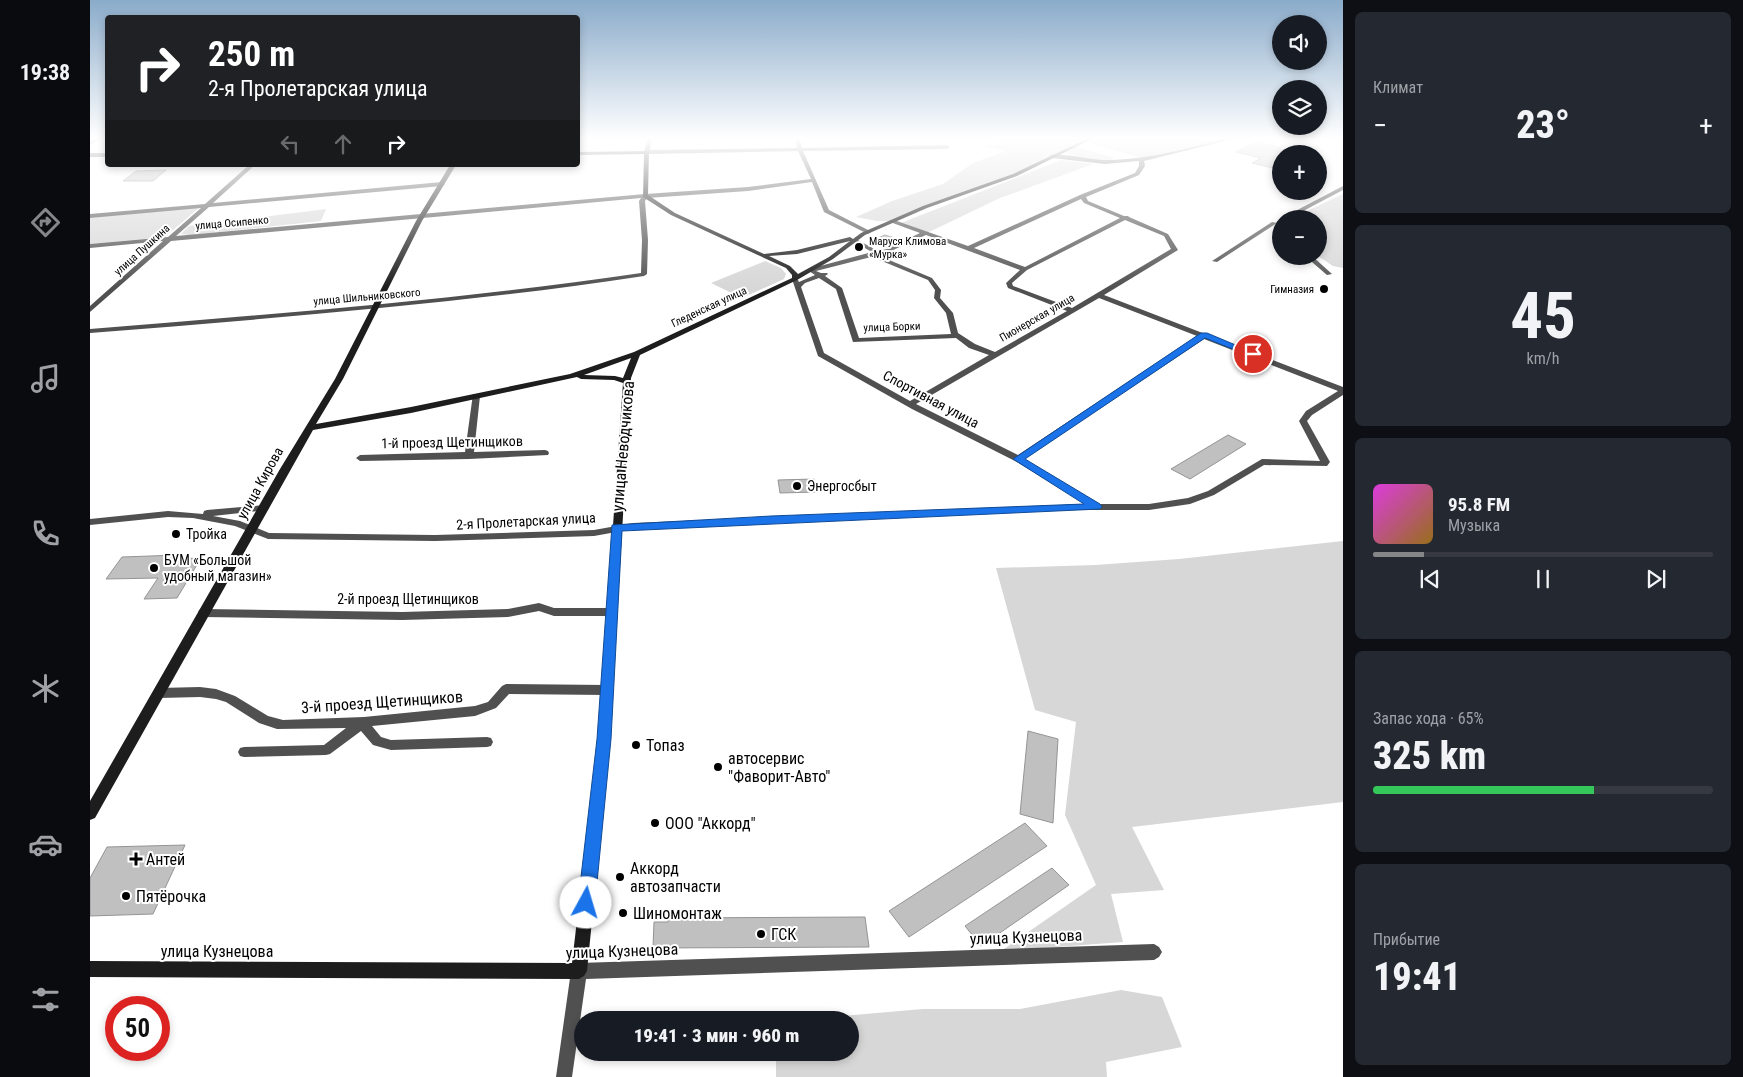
<!DOCTYPE html>
<html lang="ru">
<head>
<meta charset="utf-8">
<style>
  :root { --surface:#171b24; --page:#242831; --text:#f1f3f6; --muted:#9ea1a6; --line:#363941; --accent:#858687 }
  body { margin:0; font-family:"Roboto Condensed",sans-serif; background:var(--page); color:var(--text); height:100vh; display:flex; flex-direction:column; font-size:19px; white-space:nowrap }
  * { box-sizing:border-box; margin:0 }
  p { font-size:16px; color:var(--muted) }
  .icon { flex:none; width:28px; height:28px; fill:none; stroke:currentColor; stroke-width:2; stroke-linecap:round; stroke-linejoin:round }
  .map { position:relative; flex:1; overflow:hidden }
  .drawer { display:flex; flex-direction:column; gap:12px; padding:12px; background:#0d0f14; width:400px }
  .drawer>* { flex:none }
  .top-card { position:absolute; left:15px; top:15px; width:475px; height:152px; border-radius:5px; box-shadow:0 2px 8px #0003; background:#202124; color:#fff; overflow:hidden }
  .tools { position:absolute; left:1182px; top:15px; display:grid; gap:10px }
  .tools a { display:grid; place-items:center; width:55px; height:55px; border-radius:50%; background:var(--surface); box-shadow:0 2px 8px #0003; font-size:25px }
  .speed { position:absolute; left:15px; top:996px; display:flex; gap:10px; font-size:25px; font-weight:700; text-align:center }
  .speed>* { display:grid; place-content:center; width:65px; height:65px; border-radius:50%; background:var(--surface); box-shadow:0 2px 8px #0003; line-height:1 }
  .speed .limit { border:8px solid #d22; background:#fff; color:#111 }
  .pin { position:absolute; display:grid; place-items:center; width:42px; height:42px; color:#fff; margin:-21px; border:2px solid #fff; border-radius:50%; box-shadow:0 1px 5px #0007 }
  .me { position:absolute; width:55px; margin:-28px; rotate:6deg; stroke-linejoin:round; filter:drop-shadow(0 0 4px #0008) }
  .turn { display:flex; align-items:center; gap:18px; height:105px; padding:0 20px; font-size:22px }
  .turn .icon { width:65px; height:65px; stroke-width:2.5 }
  .turn b { display:block; font-size:35px; line-height:42px }
  .lanes { display:flex; align-items:center; height:48px; padding:0 20px; background:#0003; justify-content:center; gap:25px; direction:ltr }
  .lanes .off { opacity:.35 }
  .big { font-size:38px; font-weight:800; line-height:1.1 }
  .drawer .widget { flex:1; display:flex; flex-direction:column; justify-content:center; gap:8px; min-width:0; padding:0 18px; border-radius:8px; background:var(--page) }
  .drawer .dial { align-items:center; gap:0 }
  .dial b { font-size:65px; line-height:1 }
  .song { display:flex; align-items:center; gap:15px }
  .cover { width:60px; height:60px; border-radius:8px; background:linear-gradient(135deg,hsl(300 70% 55%),hsl(40 70% 35%)) }
  .played { height:5px; border-radius:2px; background:linear-gradient(90deg,var(--accent) 15%,var(--line) 15%) }
  .keys { display:flex; justify-content:space-around; direction:ltr }
  .heat { display:flex; justify-content:space-between; align-items:center; font-size:28px; direction:ltr }
  .charge { height:8px; border-radius:4px; background:linear-gradient(90deg,#34c759 65%,var(--line) 0) }
  .trip { position:absolute; left:484px; top:1011px; width:285px; height:50px; border-radius:25px; background:var(--surface); box-shadow:0 2px 8px #0003; font-weight:800; line-height:50px; text-align:center }
  main { display:flex; flex:1; min-height:0 }
  .menu { display:flex; flex-direction:column; width:90px; justify-content:space-around; align-items:center; background:#090b0e; color:var(--muted) }
  .menu .icon { width:35px; height:35px }
  .menu .active { color:var(--accent) }
  .menu b { font-size:22px; color:var(--text) }
  .map>svg:first-child { display:block }
  .green { fill:#d7d7d7 }
  .building { fill:#c0c0c0; stroke:#949494 }
  .lines { fill:none; stroke-linecap:round; stroke-linejoin:round }
  .street { fill:#505050; fill-rule:evenodd }
  .secondary { fill:#1d1d1d; fill-rule:evenodd }
  .route { fill:#1a73e8; stroke:#114b97 }
  .poi-dot { fill:#000; stroke:#fff; stroke-width:2 }
  .labels { text-anchor:middle; dominant-baseline:central; stroke-width:4; stroke-linejoin:round; paint-order:stroke }
  .far-street-label { font-size:11px; fill:#000; stroke:#fff }
  .far-poi-label { font-size:11px; fill:#000; stroke:#fff; text-anchor:start }
  .street-label { font-size:14px; fill:#000; stroke:#fff }
  .poi-label { font-size:14px; fill:#000; stroke:#fff; text-anchor:start }
  .near-street-label { font-size:16px; fill:#000; stroke:#fff }
  .near-poi-label { font-size:16px; fill:#000; stroke:#fff; text-anchor:start }
</style>
</head>
<body>
<main>
<nav class="menu">
<b>19:38</b>
<svg class="icon active" aria-label="directions" viewBox="0 0 24 24"><path d="M12 3l9 9-9 9-9-9zM9 14v-3h6M13 9l2 2-2 2"/></svg>
<svg class="icon" aria-label="music" viewBox="0 0 24 24"><path d="M9 18V5l10-2v13"/><circle cx="6" cy="18" r="3"/><circle cx="16" cy="16" r="3"/></svg>
<svg class="icon" aria-label="phone" viewBox="0 0 24 24"><path d="M5 4h4l2 5-3 2q2 4 5 5l2-3 5 2v4C11 20 4 13 5 4z"/></svg>
<svg class="icon" aria-label="climate" viewBox="0 0 24 24"><path d="M12 3v18M4 7l16 10M4 17L20 7"/></svg>
<svg class="icon" aria-label="car" viewBox="0 0 24 24"><path d="M5 17H2v-5l4-1 3-4h7l3 4 3 1v5h-3M9 17h6M6 11h13"/><circle cx="7" cy="17" r="2"/><circle cx="17" cy="17" r="2"/></svg>
<svg class="icon" aria-label="filters" viewBox="0 0 24 24"><path d="M4 7h16M4 17h16"/><circle cx="9" cy="7" r="2"/><circle cx="15" cy="17" r="2"/></svg>
</nav>
<div class="map">
<svg width="1253" height="1077" viewBox="0 0 1253 1077">
  <rect width="100%" height="100%" fill="#fff"/>
  <g class="green">
    <polygon points="945,137 1000,138 939,169 802,221 787,221 766,217 802,201 853,184 883,163 916,151 896,147 896,145 908,145 909,139"/>
    <polygon points="1013,137 1144,137 1052,158 999,143"/>
    <polygon points="986,147 1023,157 1022,162 1006,162 976,153"/>
    <polygon points="971,160 1003,164 910,198 837,233 811,223"/>
    <polygon points="1253,194 1253,268 1243,266 1228,256 1229,219 1200,219"/>
    <polygon points="110,207 75,237 0,244 0,218"/>
    <polygon points="236,209 231,221 100,235 91,234 99,226"/>
    <polygon points="675,261 691,268 696,274 694,279 652,298 621,283"/>
    <polygon points="1253,541 1253,802 1042,827 1074,890 1021,894 1033,942 911,951 1006,885 975,815 986,722 945,710 906,568 1005,565 1089,559"/>
    <polygon points="1031,990 1072,997 1092,1047 1016,1062 1017,1077 686,1077 686,1053 760,1052 760,1020 706,1020 833,1009 930,1009"/>
  </g>
  <g class="building">
    <polygon points="1167,142 1191,148 1191,170 1162,163 1171,158 1146,152"/>
    <polygon points="76,170 63,181 33,181 46,171"/>
    <polygon points="795,235 811,240 796,247 781,241"/>
    <polygon points="1138,435 1156,444 1100,479 1081,469"/>
    <polygon points="724,479 727,492 690,493 688,480"/>
    <polygon points="88,555 86,559 111,558 87,598 54,599 68,578 16,579 32,557"/>
    <polygon points="938,731 968,739 963,823 930,814"/>
    <polygon points="935,823 957,846 819,937 799,911"/>
    <polygon points="95,845 63,914 0,916 0,878 17,847"/>
    <polygon points="962,868 979,885 891,946 875,926"/>
    <polygon points="775,917 779,947 563,948 564,922 578,922 578,918"/>
  </g>
  <g class="lines">
    <g class="street">
      <path d="M558 137H562L560 150 707 148 705 137H709L712 148 857 145 860 147 857 149 713 151 739 210 780 231 781 232 778 234 734 212 722 182 658 191 557 198 555 201 558 240 557 274 554 276C370 304 185 318 0 333V329C184 314 368 300 551 273L552 240 549 201 551 198 81 241 0 312V306L73 241 0 248V244L78 237 111 208 0 218V214L115 204 159 165H165L123 203 352 182 355 184 352 186 119 207 86 236 555 194 658 187 721 179 708 151 557 154 554 152Z"/>
      <path d="M1144 137H1151L1054 161 1055 166 1049 175 996 197 998 201 1034 216H1038L1039 217 1078 234 1088 250 1014 295 1253 387V395L1222 415 1217 421 1240 462 1237 466 1174 465 1124 495 1100 504 1059 510H981L543 529 504 536 345 541 178 539 145 526 103 518 78 517 0 525V519L78 511 113 514 114 511 117 510 174 505 177 506 179 508 177 510 123 516 150 521 179 533 345 535 504 530 543 523 996 504 925 461 822 409 728 356 702 279 707 278 709 282 725 275 719 271V269L782 252 762 241V239H766L788 251 797 249 830 233 800 222V220H804L878 246 990 195 1045 173 1049 166V161L1015 164 962 158 960 155C981 153 1001 161 1022 160 1063 159 1103 146 1144 137ZM991 199 994 203 1030 218 935 267 884 248ZM1035 220 1074 236 1081 249 982 308 923 286 922 283 937 270ZM836 235 930 270 916 283 918 288 977 311 905 352 885 344 868 333 863 313 850 298 851 290 842 278 792 257 790 254 801 251ZM785 256 787 259 838 280 845 290 844 298 856 313 861 334 769 338 752 288 735 276 738 274 737 273H731L726 271ZM729 278 746 289 763 342 866 338 879 348 899 355 820 401 734 353 711 287 715 283ZM1009 298 1107 336 928 455 826 404ZM1114 339 1248 391 1216 411 1209 421 1230 461 1172 459 1118 491 1098 498 1059 504H1009L934 459Z"/>
      <polygon points="1253,186 1253,190 1198,219 1191,219 1191,220 1190,219"/>
      <polygon points="1182,222 1187,223 1127,262 1122,261"/>
      <polygon points="1215,256 1222,256 1242,274 1237,275"/>
      <polygon points="383,394 389,394 390,396 384,452 455,450 458,451 459,453 458,455 379,459 270,461 266,458 270,455 375,452"/>
      <polygon points="449,603 464,608 522,608 526,609 527,612 526,615 522,616 464,616 449,611 418,617 312,620 113,617 109,616 108,613 109,610 113,609 312,612 418,609"/>
      <polygon points="416,684 516,685 520,687 522,690 520,693 516,695 419,694 406,708 385,716 282,726 291,737 301,740 397,737 401,738 403,742 401,746 397,747 301,750 283,745 271,731 240,754 236,755 154,757 150,756 148,752 150,748 154,747 234,745 256,728 187,729 169,723 136,702 126,699 110,697 69,698 65,696 63,693 65,690 69,688 110,687 126,689 145,696 178,716 193,720 274,717 385,706 398,702 412,686"/>
      <polygon points="1064,944 1069,947 1072,952 1069,957 1064,960 496,979 482,1077 466,1077 481,971 484,966 489,963"/>
    </g>
    <g class="secondary">
      <polygon points="8,137 13,137 0,145 0,142"/>
      <path d="M1001 137H1006L927 176 837 208 775 235 743 259 707 280 550 355 541 378 520 739 497 971 494 976 489 979 0 977V961L482 963 508 739 533 383 524 380 491 379 487 377 321 413 223 430 5 818 0 820V801L190 469 245 379 326 221 360 165H366L332 221 253 379 226 424 321 407 480 374 544 352 702 278V275L696 268 581 215 553 197 554 154 488 155V152L559 151 558 195 585 213 674 254 707 250 760 237 763 239 771 233 833 206 923 174ZM760 241 739 257 708 274 700 266 679 256 707 254ZM541 358 533 378 525 376 494 375Z"/>
      <rect x="0" y="153" width="18" height="4"/>
    </g>
  </g>
  <linearGradient id="sky" x2="0" y2="1"><stop stop-color="#8aabca"/><stop offset="0.48" stop-color="#fff"/><stop offset="1" stop-color="#fff" stop-opacity="0"/></linearGradient>
  <rect width="1253" height="288" fill="url(#sky)"/>
  <polygon class="route" points="1111,333 1117,333 1167,354 1160,356 1115,338 935,459 1010,504 1012,507 1010,509 532,531 521,739 505,903 502,909 496,911 490,909 488,903 507,739 522,525 681,516 994,504 923,459"/>
  <g class="poi-dot">
    <circle cx="769" cy="247" r="5"/>
    <circle cx="1234" cy="289" r="5"/>
    <circle cx="707" cy="486" r="5"/>
    <circle cx="86" cy="534" r="5"/>
    <circle cx="64" cy="568" r="5"/>
    <circle cx="546" cy="745" r="5"/>
    <circle cx="628" cy="767" r="5"/>
    <circle cx="565" cy="823" r="5"/>
    <path d="M43.5 851.5h5v5h5v5h-5v5h-5v-5h-5v-5h5z"/>
    <circle cx="530" cy="877" r="5"/>
    <circle cx="36" cy="896" r="5"/>
    <circle cx="533" cy="913" r="5"/>
    <circle cx="671" cy="934" r="5"/>
  </g>
  <g class="labels">
    <g class="far-street-label">
      <text transform="translate(142 223) rotate(-5)">улица Осипенко</text>
      <text transform="translate(52 250) rotate(-42)">улица Пушкина</text>
      <text transform="translate(277 297) rotate(-5)">улица Шильниковского</text>
      <text transform="translate(619 307) rotate(-25)">Гледенская улица</text>
      <text transform="translate(947 318) rotate(-30)">Пионерская улица</text>
      <text transform="translate(802 327) rotate(-2)">улица Борки</text>
    </g>
    <g class="far-poi-label">
      <text x="779" y="241">Маруся Климова<tspan x="779" dy="13">«Мурка»</tspan></text>
      <text x="1224" y="289" text-anchor="end">Гимназия</text>
    </g>
    <g class="street-label">
      <text transform="translate(841 399) rotate(28)">Спортивная улица</text>
      <text transform="translate(362 442) rotate(-1)">1-й проезд Щетинщиков</text>
      <text transform="translate(170 483) rotate(-61)">улица Кирова</text>
      <text transform="translate(436 521) rotate(-3)">2-я Пролетарская улица</text>
      <text x="318" y="599">2-й проезд Щетинщиков</text>
    </g>
    <g class="poi-label">
      <text x="717" y="486">Энергосбыт</text>
      <text x="96" y="534">Тройка</text>
      <text x="74" y="560">БУМ «Большой<tspan x="74" dy="16">удобный магазин»</tspan></text>
    </g>
    <g class="near-street-label">
      <text transform="translate(533 446) rotate(-85)">улица Неводчикова</text>
      <text transform="translate(292 702) rotate(-4)">3-й проезд Щетинщиков</text>
      <text transform="translate(936 937) rotate(-2)">улица Кузнецова</text>
      <text x="127" y="951">улица Кузнецова</text>
      <text transform="translate(532 951) rotate(-2)">улица Кузнецова</text>
    </g>
    <g class="near-poi-label">
      <text x="556" y="745">Топаз</text>
      <text x="638" y="758">автосервис<tspan x="638" dy="18">"Фаворит-Авто"</tspan></text>
      <text x="575" y="823">ООО "Аккорд"</text>
      <text x="56" y="859">Антей</text>
      <text x="540" y="868">Аккорд<tspan x="540" dy="18">автозапчасти</tspan></text>
      <text x="46" y="896">Пятёрочка</text>
      <text x="543" y="913">Шиномонтаж</text>
      <text x="681" y="934">ГСК</text>
    </g>
  </g>
</svg>
<div class="tools">
<a><svg class="icon" aria-label="sound" viewBox="0 0 24 24"><path d="M4 9h4l5-4v14l-5-4H4zM17 9q2 3 0 6"/></svg></a>
<a><svg class="icon" aria-label="layers" viewBox="0 0 24 24"><path d="M12 4l9 5-9 5-9-5zM3 14l9 5 9-5"/></svg></a>
<a>+</a>
<a>−</a>
</div>
<div class="speed"><div class="limit">50</div></div>
<div class="pin" style="left:1163px;top:354px;background:#d93025"><svg class="icon" aria-label="arrive" viewBox="0 0 24 24"><path d="M6 21V4h12l-3 4 3 4H6"/></svg></div>
<svg class="me" style="left:496px;top:903px" viewBox="-20 -20 40 40"><circle r="19" fill="#fff"/><path d="M0-13L10 11 0 6-10 11z" fill="#1a73e8"/></svg>
<div class="trip">19:41 · 3 мин · 960 m</div>
<div class="top-card">
<div class="turn"><svg class="icon" aria-label="right" viewBox="0 0 24 24"><path d="M7 20v-9h11M14 6l5 5-5 5"/></svg><div><b>250 m</b>2-я Пролетарская улица</div></div>
<div class="lanes"><svg class="icon off" aria-label="left" viewBox="0 0 24 24"><path d="M17 20v-9H6M10 6l-5 5 5 5"/></svg><svg class="icon off" aria-label="ahead" viewBox="0 0 24 24"><path d="M12 20V5M6 11l6-6 6 6"/></svg><svg class="icon" aria-label="right" viewBox="0 0 24 24"><path d="M7 20v-9h11M14 6l5 5-5 5"/></svg></div>
</div>
</div>
<section class="drawer">
<div class="widget"><p>Климат</p>
<div class="heat"><a>−</a><b class="big">23°</b><a>+</a></div>
</div>
<div class="widget dial"><b>45</b><p>km/h</p></div>
<div class="widget">
<div class="song"><i class="cover"></i><div><b>95.8 FM</b><p>Музыка</p></div></div>
<div class="played"></div>
<div class="keys"><svg class="icon" aria-label="previous" viewBox="0 0 24 24"><path d="M18 5L8 12l10 7zM5 5v14"/></svg><svg class="icon" aria-label="pause" viewBox="0 0 24 24"><path d="M8 5v14M16 5v14"/></svg><svg class="icon" aria-label="next" viewBox="0 0 24 24"><path d="M6 5l10 7-10 7zM19 5v14"/></svg></div>
</div>
<div class="widget"><p>Запас хода · 65%</p><b class="big">325 km</b><div class="charge"></div></div>
<div class="widget"><p>Прибытие</p><b class="big">19:41</b></div>
</section>
</main>
</body>
</html>
